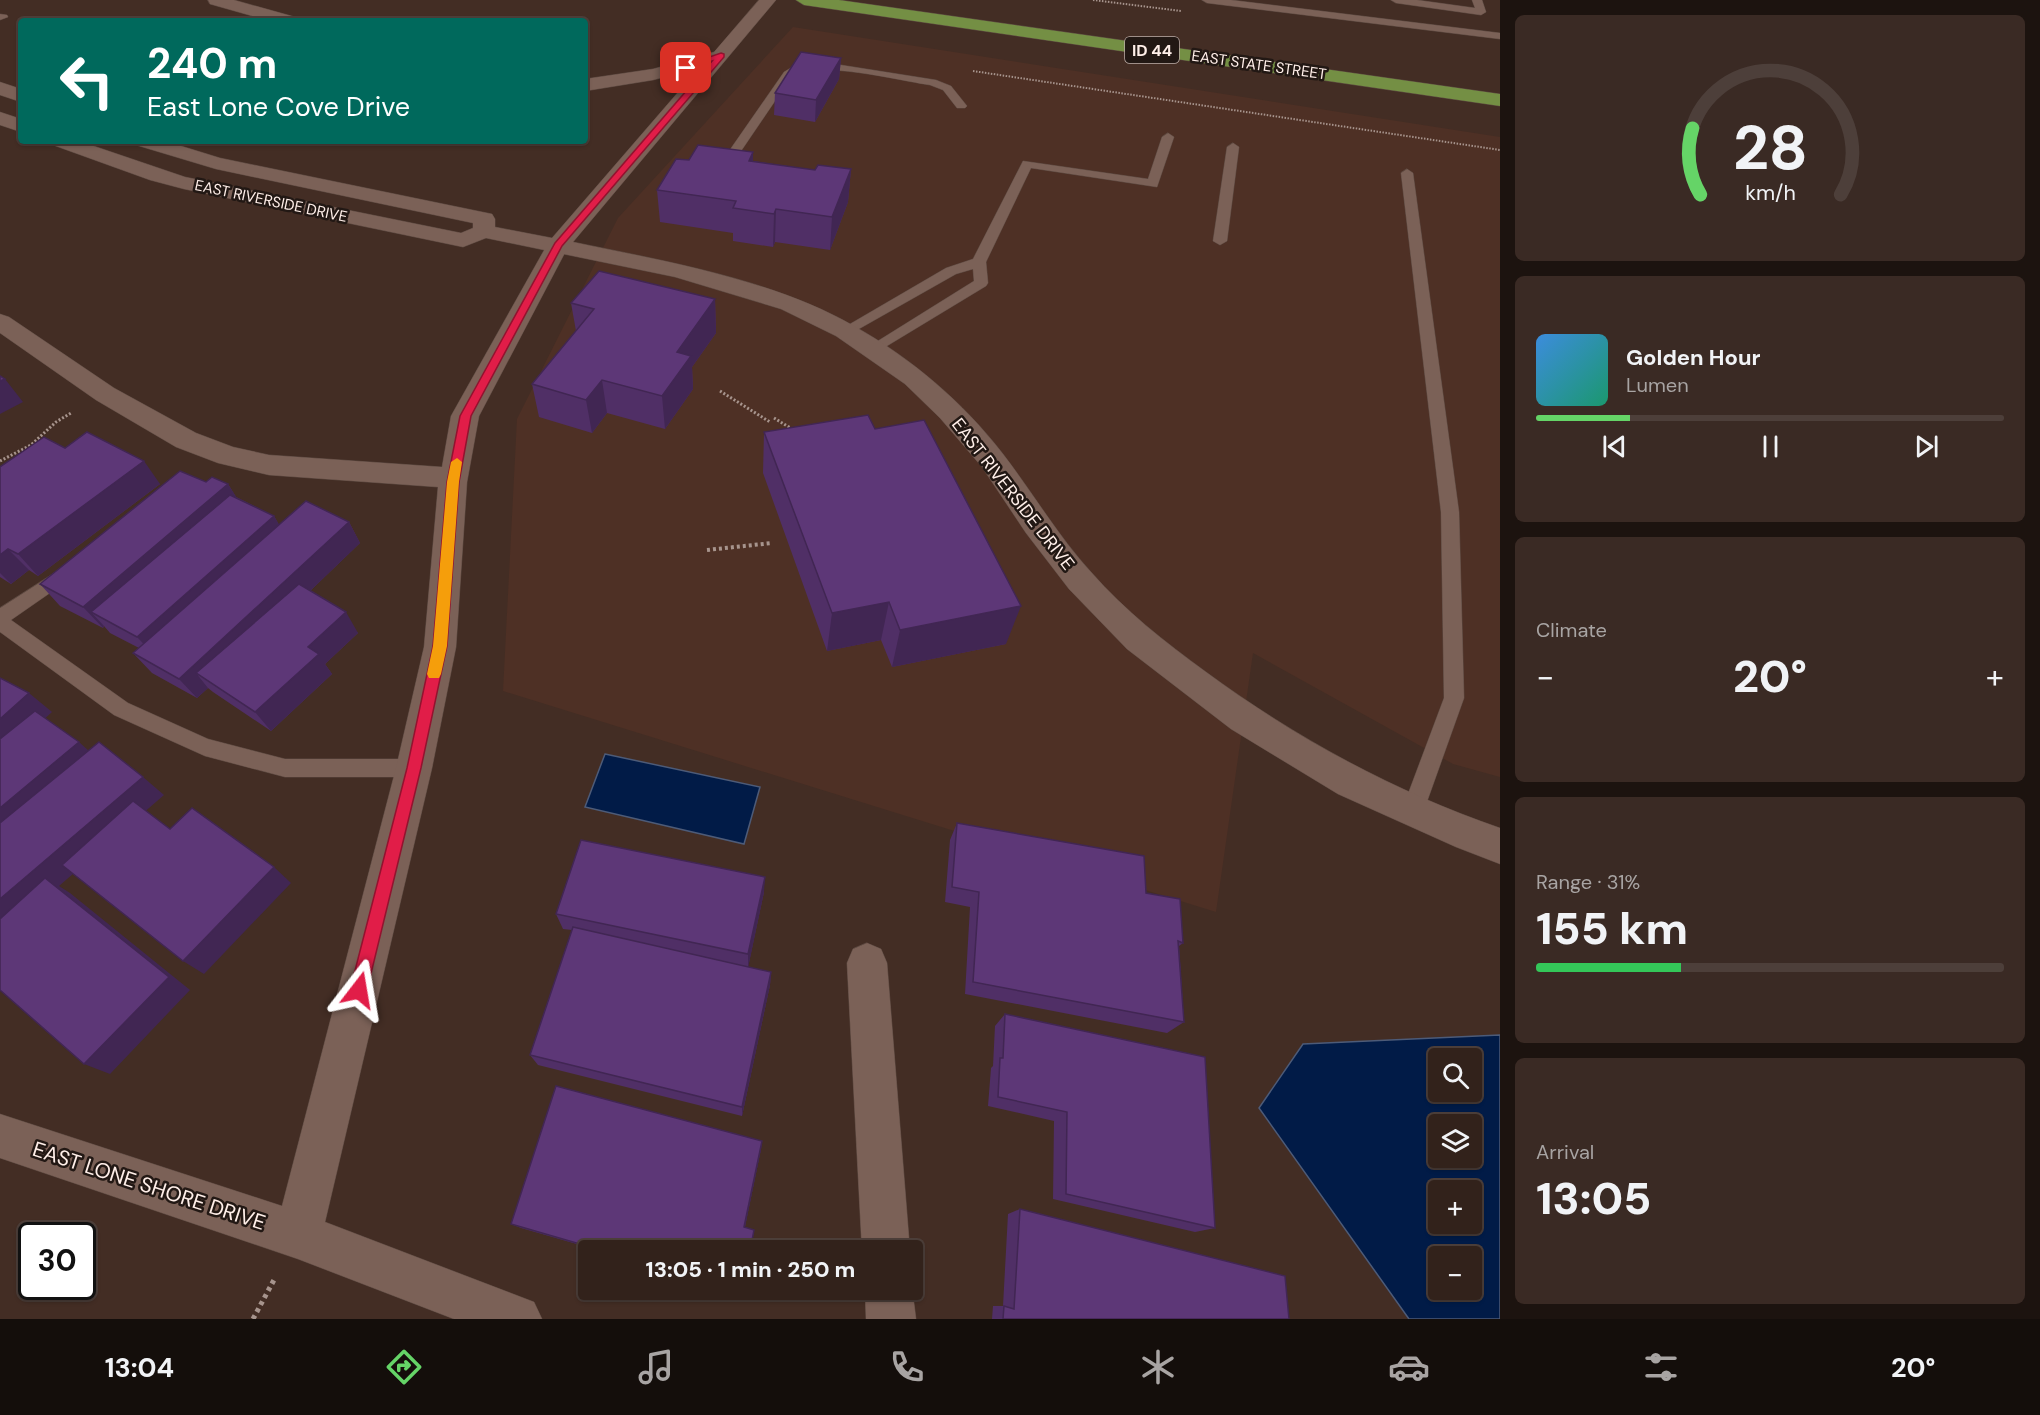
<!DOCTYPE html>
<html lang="en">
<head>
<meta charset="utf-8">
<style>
  :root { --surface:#32221b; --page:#3a2a24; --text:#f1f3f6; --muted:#a8a4a3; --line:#4d3f3a; --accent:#65d467 }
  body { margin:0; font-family:"DM Sans",sans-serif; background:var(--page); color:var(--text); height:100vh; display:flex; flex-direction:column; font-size:22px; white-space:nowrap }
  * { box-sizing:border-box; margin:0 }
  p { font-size:20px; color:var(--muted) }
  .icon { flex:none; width:33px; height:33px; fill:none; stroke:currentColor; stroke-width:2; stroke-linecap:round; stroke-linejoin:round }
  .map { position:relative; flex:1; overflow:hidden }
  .sheet { display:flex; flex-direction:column; gap:15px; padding:15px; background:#1c130f; width:540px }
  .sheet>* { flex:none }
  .hud { position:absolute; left:18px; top:18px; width:570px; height:126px; border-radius:6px; box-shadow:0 2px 4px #0004,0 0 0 2px var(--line); background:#00695c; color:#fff; overflow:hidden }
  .fabs { position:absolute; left:1428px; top:1048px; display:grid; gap:12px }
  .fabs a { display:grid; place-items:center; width:54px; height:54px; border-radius:6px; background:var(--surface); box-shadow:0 2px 4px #0004,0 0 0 2px var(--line); font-size:30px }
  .speed { position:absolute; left:18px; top:1222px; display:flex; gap:12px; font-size:30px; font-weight:700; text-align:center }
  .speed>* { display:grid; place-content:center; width:78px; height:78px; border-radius:50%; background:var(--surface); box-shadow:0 2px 4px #0004,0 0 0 2px var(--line); line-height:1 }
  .speed .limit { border:3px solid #111; border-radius:9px; background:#fff; color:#111 }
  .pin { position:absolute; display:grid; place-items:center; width:51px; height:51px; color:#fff; margin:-26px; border-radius:12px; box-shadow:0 3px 9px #0006 }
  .me { position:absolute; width:66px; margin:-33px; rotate:14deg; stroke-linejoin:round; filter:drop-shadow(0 0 4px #0008) }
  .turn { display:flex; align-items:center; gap:21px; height:126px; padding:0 30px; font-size:27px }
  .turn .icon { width:78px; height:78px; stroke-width:2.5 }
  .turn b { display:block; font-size:42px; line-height:51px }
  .big { font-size:45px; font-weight:800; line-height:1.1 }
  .sheet .widget { flex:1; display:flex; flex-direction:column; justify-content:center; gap:9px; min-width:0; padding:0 21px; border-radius:9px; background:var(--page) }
  .sheet .dial { align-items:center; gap:0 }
  .dial svg { height:156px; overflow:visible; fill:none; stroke:var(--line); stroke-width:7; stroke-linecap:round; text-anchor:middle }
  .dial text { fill:var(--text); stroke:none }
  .song { display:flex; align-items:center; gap:18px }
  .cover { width:72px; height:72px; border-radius:9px; background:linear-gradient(135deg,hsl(210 70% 55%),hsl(160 70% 35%)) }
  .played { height:6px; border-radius:3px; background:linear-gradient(90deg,var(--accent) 20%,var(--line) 20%) }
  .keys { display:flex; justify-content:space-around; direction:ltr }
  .heat { display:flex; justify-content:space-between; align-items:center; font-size:33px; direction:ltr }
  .charge { height:9px; border-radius:4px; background:linear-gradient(90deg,#34c759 31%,var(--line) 0) }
  .trip { position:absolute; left:578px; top:1240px; width:345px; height:60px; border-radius:6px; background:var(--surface); box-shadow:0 2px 4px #0004,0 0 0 2px var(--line); font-weight:800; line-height:60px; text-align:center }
  .tab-bar { display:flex; height:96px; justify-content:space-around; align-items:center; background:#140e0b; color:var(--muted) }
  .tab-bar .icon { width:42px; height:42px }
  .tab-bar .current { color:var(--accent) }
  .tab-bar b { font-size:27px; color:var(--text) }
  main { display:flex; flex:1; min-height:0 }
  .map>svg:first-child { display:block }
  .built { fill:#4e3025 }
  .water { fill:#011b47; stroke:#4d5b78; stroke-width:1.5; fill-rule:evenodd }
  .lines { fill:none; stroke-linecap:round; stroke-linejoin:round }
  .lane-casing { stroke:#5c4941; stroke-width:1 }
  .street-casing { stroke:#5c4941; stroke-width:1 }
  .secondary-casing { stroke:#5c4941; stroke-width:1 }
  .highway-casing { stroke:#5c4941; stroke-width:1 }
  .path-far3 { stroke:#a7948d; stroke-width:2; stroke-dasharray:1.5 1.5; stroke-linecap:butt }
  .path-far2 { stroke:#a7948d; stroke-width:3; stroke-dasharray:2 2; stroke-linecap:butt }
  .path-far1 { stroke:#a7948d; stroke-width:4; stroke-dasharray:3 3; stroke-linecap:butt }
  .path { stroke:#a7948d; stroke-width:5; stroke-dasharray:4 4; stroke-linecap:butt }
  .lane { fill:#7b6157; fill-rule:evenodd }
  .street { fill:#7b6157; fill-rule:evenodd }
  .secondary { fill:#7b6157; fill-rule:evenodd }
  .highway { fill:#748f44; fill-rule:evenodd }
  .wall { fill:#502f66 }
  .shaded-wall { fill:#412653 }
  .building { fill:#5d3777; stroke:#412653; stroke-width:1.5 }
  .route { fill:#e11d48; stroke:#92132f; stroke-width:1.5 }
  .slow { fill:#f59e0b }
  .labels { text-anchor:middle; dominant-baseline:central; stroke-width:5; stroke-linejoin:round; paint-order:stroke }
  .far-street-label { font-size:15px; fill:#ffefe9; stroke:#221814 }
  .shield { fill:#221814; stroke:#bdaea9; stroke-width:1.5 }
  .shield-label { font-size:16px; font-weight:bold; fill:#ffefe9 }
  .street-label { font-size:18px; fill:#ffefe9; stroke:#221814 }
  .near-street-label { font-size:21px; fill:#ffefe9; stroke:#221814 }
</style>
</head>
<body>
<main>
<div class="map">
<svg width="1500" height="1319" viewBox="0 0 1500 1319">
  <rect width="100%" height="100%" fill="#432d24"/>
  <polygon class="built" points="793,27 1500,137 1500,777 1453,764 1253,653 1216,912 503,691 517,419 618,218"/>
  <g class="water">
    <polygon points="605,754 760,787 744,844 585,807"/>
    <path d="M1500 1035V1319H1409L1259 1108 1303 1044ZM1438 1059H1472V1092H1438ZM1438 1125H1472V1158H1438ZM1438 1191H1472V1224H1438ZM1438 1257H1472V1290H1438Z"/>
  </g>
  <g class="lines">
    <g class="lane-casing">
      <g id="lane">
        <polygon points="1202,0 1231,0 1500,33 1500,39 1207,3"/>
        <polygon points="1391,0 1417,0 1475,8 1472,0 1482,0 1486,12 1481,15 1396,3"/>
        <polygon points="0,14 7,15 8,17 0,20"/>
        <path d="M822 62 936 80 951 86 967 106 965 108H957L943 90 930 85C896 80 820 60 792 76L737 157H729L727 154 784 72 794 66Z"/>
        <polygon points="1168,133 1174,137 1157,187 1031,168 986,262 988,283 986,286 877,352 872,354 865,349 974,281 973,269 956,274 850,334 840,334 838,331 946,268 973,259 1023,161 1148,179 1162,137"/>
        <polygon points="1233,143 1239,147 1227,241 1220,245 1213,241 1227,147"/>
        <polygon points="1407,169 1413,173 1459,512 1464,698 1424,810 1421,817 1413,820 1405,817 1402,810 1444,698 1441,512 1401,173"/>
        <polygon points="64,567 70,569 73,574 70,579 11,620 128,703 208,739 285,759 414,759 421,761 425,768 421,775 414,777 285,777 205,756 114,715 0,632 0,608"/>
      </g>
    </g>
    <g class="street-casing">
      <g id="street">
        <polygon points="558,238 566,240 569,245 479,416 467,482 456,647 432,768 325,1222 534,1302 542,1319 454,1319 298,1259 0,1158 0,1114 282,1206 396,768 424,647 438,487 269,475 218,463 176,447 96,400 0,333 0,314 9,317 114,388 196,433 233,447 269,455 442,467 451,416 547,245 550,240"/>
        <polygon points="867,943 881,949 887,963 910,1251 862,1251 847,963 853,949"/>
        <polygon points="912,1287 916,1319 866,1319 865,1290 912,1290"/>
      </g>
    </g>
    <g class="secondary-casing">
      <g id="secondary">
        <polygon points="208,0 234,0 295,17 298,21 270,21 210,4"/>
        <path d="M759 0H776L573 242C664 261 772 279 854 326 911 358 963 402 1003 454 1033 493 1058 536 1091 572 1125 611 1165 642 1206 672 1296 738 1395 792 1500 828V864L1456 847 1338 794 1231 729 1127 649 1069 589 1026 533 982 467 940 418 905 384 836 336 781 309 675 277 486 238 463 247 184 189 150 180 53 145 50 141H79L185 177 461 233 473 228V223L216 169 136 145 133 141H165L220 158 492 214 495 219V227L552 238 699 68 653 80 585 91V79L653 69 714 52Z"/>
        <polygon points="0,82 21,89 21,102 0,95"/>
        <polygon points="0,112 21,119 21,132 0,125"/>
      </g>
    </g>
    <g class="highway-casing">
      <polygon id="highway" points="796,0 839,0 1500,94 1500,106 804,5"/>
    </g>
    <g class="path-far3">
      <polyline points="1093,0 1181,11"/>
      <polyline points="973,71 1500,150"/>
    </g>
    <g class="path-far2">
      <polyline points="720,391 770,422"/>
      <polyline points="774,418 792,429"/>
      <polyline points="0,461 31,445 56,422 71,413"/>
    </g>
    <polyline class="path-far1" points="707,550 772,543"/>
    <polyline class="path" points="253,1319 275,1278"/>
    <use href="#lane" class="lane"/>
    <use href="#street" class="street"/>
    <use href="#secondary" class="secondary"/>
    <use href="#highway" class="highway"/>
  </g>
  <g class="wall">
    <polygon points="841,58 839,79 815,122 774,115 775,93"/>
    <polygon points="753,161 815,170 851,169 848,202 830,250 775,242 773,247 733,241 733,233 660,222 657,190"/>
    <polygon points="715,299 716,333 692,367 693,389 665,429 607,413 592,433 539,417 532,384 576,331 571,303"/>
    <polygon points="875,429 1006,644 892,667 881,640 827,651 763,473 764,432"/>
    <polygon points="65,448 160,484 38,576 29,570 11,584 0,577 0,467"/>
    <polygon points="206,482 228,484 236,497 274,516 279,525 349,522 360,543 310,591 358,633 325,664 332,674 271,731 213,692 208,688 197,698 152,673 133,653 139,648 110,633 104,626 103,628 60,606 40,584"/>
    <polygon points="957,823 1146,893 1183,943 1179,946 1184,1022 1167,1033 965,994 970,907 945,902 950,840"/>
    <polygon points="764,892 748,967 771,972 770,985 742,1116 538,1065 530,1055 572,930 563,929 556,914"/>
    <polygon points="1005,1014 1215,1228 1195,1232 1053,1199 1054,1121 988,1106 991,1068 993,1066 995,1026"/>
    <polygon points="762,1141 761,1149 745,1227 754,1230 750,1251 601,1251 521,1228 511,1224"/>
    <polygon points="1020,1209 1289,1319 992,1319 993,1306 1003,1306 1008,1214"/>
  </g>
  <g class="shaded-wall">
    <polygon points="841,58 839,79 815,122 816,100"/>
    <polygon points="753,152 753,185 749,161"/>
    <polygon points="851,169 848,202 830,250 832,217"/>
    <polygon points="776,209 775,242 773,247 774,214"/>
    <polygon points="715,299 716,333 692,367 693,389 665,429 662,396 677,352"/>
    <polygon points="0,377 5,379 23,402 0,414"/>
    <polygon points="602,380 607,413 592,433 586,400"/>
    <polygon points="144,461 160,484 38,576 18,554"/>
    <polygon points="228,484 242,506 91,612 104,626 103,628 83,607"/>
    <polygon points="274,516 287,538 156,657 137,637"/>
    <polygon points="349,522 360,543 213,684 196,673 208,688 197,698 179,679"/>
    <polygon points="8,549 29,570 11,584 0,573 0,555"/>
    <polygon points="889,602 881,640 827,651 832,613"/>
    <polygon points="1021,606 1006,644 892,667 900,630"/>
    <polygon points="346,612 358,633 325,664 332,674 271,731 255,712 308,647"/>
    <polygon points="29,693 52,712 0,760 0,719"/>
    <polygon points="79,742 100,761 0,848 0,808"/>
    <polygon points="143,777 164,795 59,886 70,893 190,990 110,1074 84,1064 0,938 0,899"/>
    <polygon points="274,867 291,883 204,974 183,961"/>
    <polygon points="765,877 764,892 748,968 748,954"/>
    <polygon points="771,972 770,985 742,1116 742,1107"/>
    <polygon points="762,1141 761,1149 744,1231 744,1227"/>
  </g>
  <g class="building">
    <polygon points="801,52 841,58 816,100 775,93"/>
    <polygon points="698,145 753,152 749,161 815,170 818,165 851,169 832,217 776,209 774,214 733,208 736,201 657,190 676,159 689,160"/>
    <polygon points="599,271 715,299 677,352 691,356 662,396 602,380 586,400 532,384 594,309 571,303"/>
    <polygon points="0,376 5,379 0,381"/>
    <polygon points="868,415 875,429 924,420 1021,606 900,630 889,602 832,613 764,432"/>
    <polygon points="87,432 144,461 18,554 8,549 0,555 0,467 44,437 65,448"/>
    <polygon points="180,471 206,482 212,477 228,484 83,607 40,584"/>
    <polygon points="230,495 274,516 137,637 91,612"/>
    <polygon points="306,501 349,522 179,679 133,653"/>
    <polygon points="299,584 346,612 308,647 319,654 255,712 196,673"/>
    <polygon points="0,678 29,693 0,719"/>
    <polygon points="35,711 79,742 0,808 0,739"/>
    <polygon points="99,742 143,777 0,899 0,823"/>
    <polygon points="133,801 170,829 192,808 274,867 183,961 62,865"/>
    <polygon points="957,823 1144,856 1146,893 1180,899 1183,943 1178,941 1184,1022 973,982 979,892 952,887"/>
    <polygon points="581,840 765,877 748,954 556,914"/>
    <polygon points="45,878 169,977 84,1064 0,990 0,919"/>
    <polygon points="573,927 771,972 742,1107 530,1055"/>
    <polygon points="1005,1014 1205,1057 1215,1228 1066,1194 1067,1112 998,1097 1000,1058 1003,1058"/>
    <polygon points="556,1086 762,1141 744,1227 754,1230 750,1251 604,1251 511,1224"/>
    <polygon points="1020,1209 1285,1276 1289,1319 1003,1319 1004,1306 1014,1309"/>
  </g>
  <polygon class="route" points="721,53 724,54 724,57 562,246 471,416 459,482 447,646 421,768 367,990 365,996 359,999 353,996 350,990 407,768 433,646 447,482 460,416 555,243 712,61 686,70 683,70 683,66"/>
  <polygon class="slow" points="457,458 462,462 459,482 447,646 441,674 439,678 429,678 427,674 433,646 447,482 451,462"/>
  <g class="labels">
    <g class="far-street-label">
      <text transform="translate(1259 65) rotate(8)">EAST STATE STREET</text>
      <text transform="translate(271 201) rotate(12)">EAST RIVERSIDE DRIVE</text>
    </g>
    <rect class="shield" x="1125" y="37" width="54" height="26" rx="4.5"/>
    <g class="shield-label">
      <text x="1152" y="50">ID 44</text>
    </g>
    <g class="street-label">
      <text transform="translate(1013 494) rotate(52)">EAST RIVERSIDE DRIVE</text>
    </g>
    <g class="near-street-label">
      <text transform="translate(149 1186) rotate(18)">EAST LONE SHORE DRIVE</text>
    </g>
  </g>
</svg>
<div class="fabs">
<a><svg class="icon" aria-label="search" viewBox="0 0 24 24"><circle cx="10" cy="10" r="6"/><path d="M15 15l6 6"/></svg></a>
<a><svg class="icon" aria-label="layers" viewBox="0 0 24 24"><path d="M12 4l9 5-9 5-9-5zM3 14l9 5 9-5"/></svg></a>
<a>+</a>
<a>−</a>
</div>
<div class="speed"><div class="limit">30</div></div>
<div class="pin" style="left:686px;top:68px;background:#d93025"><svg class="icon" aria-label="arrive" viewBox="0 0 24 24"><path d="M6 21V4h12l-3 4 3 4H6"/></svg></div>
<svg class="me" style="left:359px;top:990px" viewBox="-20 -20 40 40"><path d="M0-17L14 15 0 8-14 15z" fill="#e11d48" stroke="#fff" stroke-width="4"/></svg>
<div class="trip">13:05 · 1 min · 250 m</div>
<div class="hud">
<div class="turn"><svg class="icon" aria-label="left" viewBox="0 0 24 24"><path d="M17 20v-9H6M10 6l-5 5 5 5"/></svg><div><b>240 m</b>East Lone Cove Drive</div></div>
</div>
</div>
<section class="sheet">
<div class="widget dial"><svg viewBox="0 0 100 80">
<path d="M14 69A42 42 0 1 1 86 69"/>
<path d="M14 69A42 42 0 0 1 10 35" stroke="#65d467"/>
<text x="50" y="56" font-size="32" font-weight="700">28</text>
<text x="50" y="72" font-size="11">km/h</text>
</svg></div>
<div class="widget">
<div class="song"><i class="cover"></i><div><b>Golden Hour</b><p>Lumen</p></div></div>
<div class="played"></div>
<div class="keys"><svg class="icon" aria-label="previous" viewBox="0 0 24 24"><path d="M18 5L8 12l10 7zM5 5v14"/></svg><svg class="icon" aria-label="pause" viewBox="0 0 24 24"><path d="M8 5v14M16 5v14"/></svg><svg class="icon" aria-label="next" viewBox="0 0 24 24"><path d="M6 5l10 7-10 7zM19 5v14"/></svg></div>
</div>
<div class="widget"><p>Climate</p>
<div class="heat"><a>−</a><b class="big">20°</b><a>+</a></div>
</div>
<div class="widget"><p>Range · 31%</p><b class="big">155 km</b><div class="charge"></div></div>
<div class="widget"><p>Arrival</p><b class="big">13:05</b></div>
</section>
</main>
<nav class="tab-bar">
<b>13:04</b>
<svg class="icon current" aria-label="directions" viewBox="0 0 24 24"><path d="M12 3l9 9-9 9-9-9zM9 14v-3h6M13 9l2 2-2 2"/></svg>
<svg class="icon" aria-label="music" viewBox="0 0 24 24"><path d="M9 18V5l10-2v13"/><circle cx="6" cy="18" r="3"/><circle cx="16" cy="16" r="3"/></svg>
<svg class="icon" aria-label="phone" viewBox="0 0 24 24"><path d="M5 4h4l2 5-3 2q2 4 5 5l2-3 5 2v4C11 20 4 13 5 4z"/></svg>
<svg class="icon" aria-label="climate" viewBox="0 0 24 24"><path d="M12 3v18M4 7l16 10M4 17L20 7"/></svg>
<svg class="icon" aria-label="car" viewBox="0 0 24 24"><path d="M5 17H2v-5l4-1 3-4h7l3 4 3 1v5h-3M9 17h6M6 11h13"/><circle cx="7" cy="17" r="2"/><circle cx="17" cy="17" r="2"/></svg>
<svg class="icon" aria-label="filters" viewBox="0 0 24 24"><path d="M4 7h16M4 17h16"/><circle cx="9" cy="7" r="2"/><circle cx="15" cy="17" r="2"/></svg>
<b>20°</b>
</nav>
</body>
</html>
